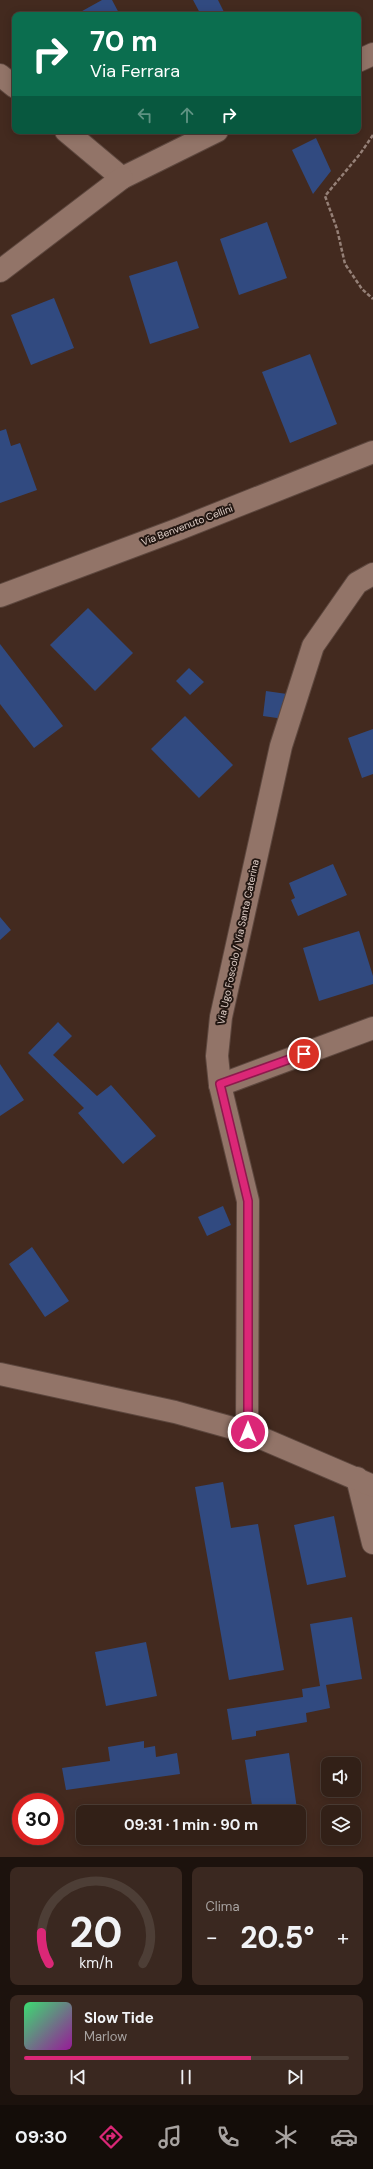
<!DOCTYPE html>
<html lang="it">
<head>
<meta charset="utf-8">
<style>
  :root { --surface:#322017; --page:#3a2820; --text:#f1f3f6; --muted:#a8a3a1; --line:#4d3e36; --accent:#db2777 }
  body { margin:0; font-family:"DM Sans",sans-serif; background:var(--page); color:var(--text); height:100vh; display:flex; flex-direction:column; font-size:15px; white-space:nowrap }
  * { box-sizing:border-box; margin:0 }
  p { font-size:13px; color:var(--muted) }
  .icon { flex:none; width:22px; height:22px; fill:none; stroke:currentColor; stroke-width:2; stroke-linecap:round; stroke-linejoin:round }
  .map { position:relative; height:1857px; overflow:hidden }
  .drawer { display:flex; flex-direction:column; gap:10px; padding:10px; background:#1c120d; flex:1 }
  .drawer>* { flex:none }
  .top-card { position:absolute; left:12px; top:12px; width:349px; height:122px; border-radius:8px; box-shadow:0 2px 10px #0003,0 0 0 1px var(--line); background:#0b6e4f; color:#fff; overflow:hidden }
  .fabs { position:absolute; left:321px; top:1757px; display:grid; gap:8px }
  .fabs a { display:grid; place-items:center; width:40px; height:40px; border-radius:8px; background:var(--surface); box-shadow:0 2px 10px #0003,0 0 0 1px var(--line); font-size:20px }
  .speed { position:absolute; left:12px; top:1793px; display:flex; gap:8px; font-size:20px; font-weight:700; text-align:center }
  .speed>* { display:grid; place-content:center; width:52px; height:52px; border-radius:50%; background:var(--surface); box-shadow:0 2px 10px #0003,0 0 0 1px var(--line); line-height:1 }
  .speed .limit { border:6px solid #d22; background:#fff; color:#111 }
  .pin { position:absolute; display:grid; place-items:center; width:34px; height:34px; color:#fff; margin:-17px; border:2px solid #fff; border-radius:50%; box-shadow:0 1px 4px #0007 }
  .me { position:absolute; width:44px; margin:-22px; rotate:0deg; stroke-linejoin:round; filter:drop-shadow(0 0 3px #0008) }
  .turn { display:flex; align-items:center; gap:14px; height:84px; padding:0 12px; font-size:18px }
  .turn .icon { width:52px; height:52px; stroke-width:2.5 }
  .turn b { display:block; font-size:28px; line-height:34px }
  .lanes { display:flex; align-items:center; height:38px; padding:0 12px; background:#0003; justify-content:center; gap:20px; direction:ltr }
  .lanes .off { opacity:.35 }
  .big { font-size:30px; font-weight:700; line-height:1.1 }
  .drawer .card { flex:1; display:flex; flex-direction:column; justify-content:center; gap:6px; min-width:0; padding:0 14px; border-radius:8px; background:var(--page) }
  .drawer .dial { align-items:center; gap:0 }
  .dial svg { height:104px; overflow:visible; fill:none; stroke:var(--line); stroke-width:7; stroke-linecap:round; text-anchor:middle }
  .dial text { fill:var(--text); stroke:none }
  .song { display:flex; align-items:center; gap:12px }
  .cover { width:48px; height:48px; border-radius:6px; background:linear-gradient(135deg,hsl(140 70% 55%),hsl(300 70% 35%)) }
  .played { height:4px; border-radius:2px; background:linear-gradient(90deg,var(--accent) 70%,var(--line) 70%) }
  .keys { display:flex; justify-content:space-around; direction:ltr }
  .heat { display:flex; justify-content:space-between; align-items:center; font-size:22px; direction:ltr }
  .drawer .tiles { flex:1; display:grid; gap:10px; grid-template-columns:1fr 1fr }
  .card:last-child { grid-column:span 2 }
  .trip { position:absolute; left:76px; top:1805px; width:230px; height:40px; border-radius:8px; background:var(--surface); box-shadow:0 2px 10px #0003,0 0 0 1px var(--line); font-weight:700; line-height:40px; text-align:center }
  .tab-bar { display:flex; height:64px; justify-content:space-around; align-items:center; background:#140d09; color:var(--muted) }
  .tab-bar .icon { width:28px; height:28px }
  .tab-bar .active { color:var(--accent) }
  .tab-bar b { font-size:18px; color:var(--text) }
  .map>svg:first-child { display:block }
  .building { fill:#314a80 }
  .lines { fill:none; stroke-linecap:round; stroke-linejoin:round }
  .street-casing { stroke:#5d473e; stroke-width:24 }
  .secondary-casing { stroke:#5d473e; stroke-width:24 }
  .path { stroke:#958077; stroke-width:2.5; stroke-dasharray:4 2; stroke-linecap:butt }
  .street { stroke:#927468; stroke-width:22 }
  .secondary { stroke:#927468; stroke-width:22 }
  .route-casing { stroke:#8e194d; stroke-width:10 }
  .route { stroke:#db2777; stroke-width:7 }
  .labels { text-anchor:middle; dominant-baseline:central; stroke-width:4; stroke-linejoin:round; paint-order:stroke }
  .street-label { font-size:10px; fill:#e1d0c9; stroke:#221611 }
</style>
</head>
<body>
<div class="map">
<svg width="373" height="1857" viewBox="0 0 373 1857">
  <rect width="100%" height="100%" fill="#432a1f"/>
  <g class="building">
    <polygon points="102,0 112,0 120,15 75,15"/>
    <polygon points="193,0 218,0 224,12 218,15 201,15"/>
    <polygon points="316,138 331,171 313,194 292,150"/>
    <polygon points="267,222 287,278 239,295 220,239"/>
    <polygon points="177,261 199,328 150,344 129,276"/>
    <polygon points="54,298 74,348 31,365 11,315"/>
    <polygon points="310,354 337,424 290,443 262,372"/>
    <polygon points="6,429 11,446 20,443 37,490 0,503 0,431"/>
    <polygon points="88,608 133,653 95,691 50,645"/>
    <polygon points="0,644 63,726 34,748 0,704"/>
    <polygon points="189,668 204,682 190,695 176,681"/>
    <polygon points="266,691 287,694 284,719 263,716"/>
    <polygon points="185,716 233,765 199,798 151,749"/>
    <polygon points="373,729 373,774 362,778 348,738"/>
    <polygon points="333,864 347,895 298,916 291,900 295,898 289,883"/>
    <polygon points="0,917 11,930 0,940"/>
    <polygon points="359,931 373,976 373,984 319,1001 303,948"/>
    <polygon points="58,1022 72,1036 53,1055 97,1096 111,1085 156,1136 123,1164 78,1113 84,1108 28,1053"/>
    <polygon points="0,1064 24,1100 0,1116"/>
    <polygon points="223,1206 231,1225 207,1236 198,1217"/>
    <polygon points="32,1247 69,1301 45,1317 9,1264"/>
    <polygon points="223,1482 231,1528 258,1524 284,1670 229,1680 195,1487"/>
    <polygon points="334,1516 346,1577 307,1585 294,1525"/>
    <polygon points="352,1617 362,1679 326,1685 330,1708 306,1713 307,1722 256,1731 256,1736 232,1740 227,1709 303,1697 302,1689 320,1686 310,1624"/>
    <polygon points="146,1642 157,1696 106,1706 95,1652"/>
    <polygon points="144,1741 144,1748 155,1746 156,1757 177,1753 180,1774 66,1790 62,1768 110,1761 108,1747"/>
    <polygon points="289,1753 297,1809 279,1812 253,1812 245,1760"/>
  </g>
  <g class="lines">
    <g class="street-casing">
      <g id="street">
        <polyline points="358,61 373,54"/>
        <polyline points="0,75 15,87"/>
        <polyline points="66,131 122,178 217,131"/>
        <polyline points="0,271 122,178"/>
        <polyline points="0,596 179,529 373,452"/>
        <polyline points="220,1085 373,1028"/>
        <polyline points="247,1432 248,1201 220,1085 217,1056 221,1017 281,746 313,646 357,583 373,574"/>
        <polyline points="357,1478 373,1543"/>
      </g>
    </g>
    <g class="secondary-casing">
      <polyline id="secondary" points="0,1374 175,1412 247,1432 373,1486"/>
    </g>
    <polyline class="path" points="373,135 360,154 325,196 337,229 345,264 362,289 373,299"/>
    <use href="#street" class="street"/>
    <use href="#secondary" class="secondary"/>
  </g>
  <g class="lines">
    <g class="route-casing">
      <polyline id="route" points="248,1432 248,1201 220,1084 304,1054"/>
    </g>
    <use href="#route" class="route"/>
  </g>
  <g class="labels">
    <g class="street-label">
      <text transform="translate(187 525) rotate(-21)">Via Benvenuto Cellini</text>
      <text transform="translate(238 942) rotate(-78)">Via Ugo Foscolo / Via Santa Caterina</text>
    </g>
  </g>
</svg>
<div class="fabs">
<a><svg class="icon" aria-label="sound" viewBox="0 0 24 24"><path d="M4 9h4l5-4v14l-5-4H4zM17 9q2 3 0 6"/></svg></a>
<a><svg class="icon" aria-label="layers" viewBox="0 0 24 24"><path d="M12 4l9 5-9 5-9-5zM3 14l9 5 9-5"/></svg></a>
</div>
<div class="speed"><div class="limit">30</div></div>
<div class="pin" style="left:304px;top:1054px;background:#d93025"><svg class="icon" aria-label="arrive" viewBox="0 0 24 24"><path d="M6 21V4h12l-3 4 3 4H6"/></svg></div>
<svg class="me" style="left:248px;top:1432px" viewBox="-20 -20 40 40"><circle r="17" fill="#db2777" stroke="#fff" stroke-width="3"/><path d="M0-11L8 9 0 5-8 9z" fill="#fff"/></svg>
<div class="trip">09:31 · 1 min · 90 m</div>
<div class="top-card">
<div class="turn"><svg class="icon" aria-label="right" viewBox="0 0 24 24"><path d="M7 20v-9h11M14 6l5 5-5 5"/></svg><div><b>70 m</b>Via Ferrara</div></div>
<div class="lanes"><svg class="icon off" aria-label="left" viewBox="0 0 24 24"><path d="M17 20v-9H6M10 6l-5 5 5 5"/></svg><svg class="icon off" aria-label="ahead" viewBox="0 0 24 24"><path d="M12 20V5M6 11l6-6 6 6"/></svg><svg class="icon" aria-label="right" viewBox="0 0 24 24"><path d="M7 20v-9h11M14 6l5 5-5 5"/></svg></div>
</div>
</div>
<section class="drawer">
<div class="tiles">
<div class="card dial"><svg viewBox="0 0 100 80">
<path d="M14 69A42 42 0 1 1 86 69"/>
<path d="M14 69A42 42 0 0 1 8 45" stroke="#db2777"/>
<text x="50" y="56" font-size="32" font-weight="700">20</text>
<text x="50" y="72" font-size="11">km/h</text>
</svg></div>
<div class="card"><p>Clima</p>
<div class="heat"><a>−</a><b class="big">20.5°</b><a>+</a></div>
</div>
<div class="card">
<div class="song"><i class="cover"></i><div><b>Slow Tide</b><p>Marlow</p></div></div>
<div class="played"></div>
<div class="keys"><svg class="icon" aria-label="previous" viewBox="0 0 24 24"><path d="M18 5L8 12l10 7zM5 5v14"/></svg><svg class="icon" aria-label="pause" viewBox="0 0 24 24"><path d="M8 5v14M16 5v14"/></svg><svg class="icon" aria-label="next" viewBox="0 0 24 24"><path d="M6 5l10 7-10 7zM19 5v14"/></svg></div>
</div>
</div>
</section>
<nav class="tab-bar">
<b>09:30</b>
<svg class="icon active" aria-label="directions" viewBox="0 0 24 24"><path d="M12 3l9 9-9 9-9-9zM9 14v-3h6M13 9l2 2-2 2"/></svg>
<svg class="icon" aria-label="music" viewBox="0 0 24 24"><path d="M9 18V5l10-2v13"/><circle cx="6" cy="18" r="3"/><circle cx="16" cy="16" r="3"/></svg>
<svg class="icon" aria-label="phone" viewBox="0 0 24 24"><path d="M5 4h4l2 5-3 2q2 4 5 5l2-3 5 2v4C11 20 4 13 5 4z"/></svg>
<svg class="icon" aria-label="climate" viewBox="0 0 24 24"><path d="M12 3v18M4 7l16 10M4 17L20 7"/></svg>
<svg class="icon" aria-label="car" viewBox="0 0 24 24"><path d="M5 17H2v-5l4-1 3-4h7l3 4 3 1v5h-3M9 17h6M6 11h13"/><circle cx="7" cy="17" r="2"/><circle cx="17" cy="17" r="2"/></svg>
</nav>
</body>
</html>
